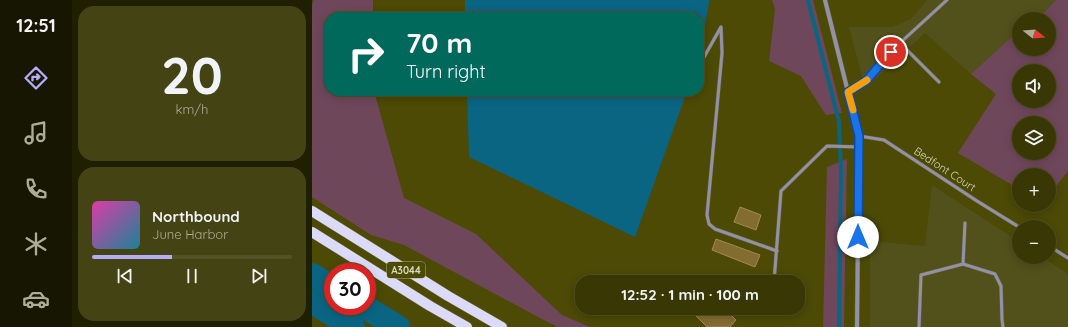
<!DOCTYPE html>
<html lang="en">
<head>
<meta charset="utf-8">
<style>
  :root { --surface:#393804; --page:#444313; --text:#f1f3f6; --muted:#abac9a; --line:#535226; --accent:#b4acf9 }
  body { margin:0; font-family:Quicksand,sans-serif; background:var(--page); color:var(--text); height:100vh; display:flex; flex-direction:column; font-size:15px; white-space:nowrap }
  * { box-sizing:border-box; margin:0 }
  p { font-size:13px; color:var(--muted) }
  .icon { flex:none; width:22px; height:22px; fill:none; stroke:currentColor; stroke-width:2; stroke-linecap:round; stroke-linejoin:round }
  .map { position:relative; flex:1; overflow:hidden }
  .drawer { display:flex; flex-direction:column; gap:6px; padding:6px; background:#1f1f02; width:240px }
  .drawer>* { flex:none }
  .guide { position:absolute; left:12px; top:12px; width:380px; height:84px; border-radius:16px; box-shadow:0 2px 10px #0003,0 0 0 1px var(--line); background:#00695c; color:#fff; overflow:hidden }
  .needle { width:26px; rotate:107deg }
  .controls { position:absolute; left:700px; top:12px; display:grid; gap:8px }
  .controls a { display:grid; place-items:center; width:44px; height:44px; border-radius:50%; background:var(--surface); box-shadow:0 2px 10px #0003,0 0 0 1px var(--line); font-size:20px }
  .speed { position:absolute; left:12px; top:263px; display:flex; gap:8px; font-size:20px; font-weight:700; text-align:center }
  .speed>* { display:grid; place-content:center; width:52px; height:52px; border-radius:50%; background:var(--surface); box-shadow:0 2px 10px #0003,0 0 0 1px var(--line); line-height:1 }
  .speed .limit { border:6px solid #d22; background:#fff; color:#111 }
  .pin { position:absolute; display:grid; place-items:center; width:34px; height:34px; color:#fff; margin:-17px; border:2px solid #fff; border-radius:50%; box-shadow:0 1px 4px #0007 }
  .me { position:absolute; width:44px; margin:-22px; rotate:0deg; stroke-linejoin:round; filter:drop-shadow(0 0 3px #0008) }
  .turn { display:flex; align-items:center; gap:14px; height:84px; padding:0 16px; font-size:18px }
  .turn .icon { width:52px; height:52px; stroke-width:2.5 }
  .turn b { display:block; font-size:28px; line-height:34px }
  .drawer .card { flex:1; display:flex; flex-direction:column; justify-content:center; gap:6px; min-width:0; padding:0 14px; border-radius:16px; background:var(--page) }
  .drawer .dial { align-items:center; gap:0 }
  .dial b { font-size:52px; line-height:1 }
  .song { display:flex; align-items:center; gap:12px }
  .cover { width:48px; height:48px; border-radius:6px; background:linear-gradient(135deg,hsl(320 70% 55%),hsl(190 70% 35%)) }
  .played { height:4px; border-radius:2px; background:linear-gradient(90deg,var(--accent) 40%,var(--line) 40%) }
  .keys { display:flex; justify-content:space-around; direction:ltr }
  .trip { position:absolute; left:263px; top:275px; width:230px; height:40px; border-radius:16px; background:var(--surface); box-shadow:0 2px 10px #0003,0 0 0 1px var(--line); font-weight:800; line-height:40px; text-align:center }
  main { display:flex; flex:1; min-height:0 }
  .tab-bar { display:flex; flex-direction:column; width:72px; justify-content:space-around; align-items:center; background:#171602; color:var(--muted) }
  .tab-bar .icon { width:28px; height:28px }
  .tab-bar .selected { color:var(--accent) }
  .tab-bar b { font-size:18px; color:var(--text) }
  .map>svg:first-child { display:block }
  .built { fill:#52511b }
  .green { fill:#6f475b; fill-rule:evenodd }
  .water { fill:#0a6583 }
  .lines { fill:none; stroke-linecap:round; stroke-linejoin:round }
  .stream { stroke:#0a6583; stroke-width:4 }
  .river { stroke:#0a6583; stroke-width:24 }
  .building { fill:#836c30; stroke:#a28a4f }
  .service-casing { stroke:#686629; stroke-width:4 }
  .minor-casing { stroke:#686629; stroke-width:5 }
  .primary-casing { stroke:#686629; stroke-width:11 }
  .service { stroke:#9290aa; stroke-width:3 }
  .minor { stroke:#9290aa; stroke-width:4 }
  .primary { stroke:#dcdaf9; stroke-width:10 }
  .route-casing { stroke:#114b97; stroke-width:10 }
  .route { stroke:#1a73e8; stroke-width:7 }
  .slow { stroke:#f59e0b; stroke-width:7 }
  .labels { text-anchor:middle; dominant-baseline:central; stroke-width:4; stroke-linejoin:round; paint-order:stroke }
  .shield { fill:#4c4a05; stroke:#adad82; stroke-width:1 }
  .shield-label { font-size:10px; font-weight:bold; fill:#d7d8b8 }
  .street-label { font-size:11px; fill:#d7d8b8; stroke:#4c4a05 }
</style>
</head>
<body>
<main>
<nav class="tab-bar">
<b>12:51</b>
<svg class="icon selected" aria-label="directions" viewBox="0 0 24 24"><path d="M12 3l9 9-9 9-9-9zM9 14v-3h6M13 9l2 2-2 2"/></svg>
<svg class="icon" aria-label="music" viewBox="0 0 24 24"><path d="M9 18V5l10-2v13"/><circle cx="6" cy="18" r="3"/><circle cx="16" cy="16" r="3"/></svg>
<svg class="icon" aria-label="phone" viewBox="0 0 24 24"><path d="M5 4h4l2 5-3 2q2 4 5 5l2-3 5 2v4C11 20 4 13 5 4z"/></svg>
<svg class="icon" aria-label="climate" viewBox="0 0 24 24"><path d="M12 3v18M4 7l16 10M4 17L20 7"/></svg>
<svg class="icon" aria-label="car" viewBox="0 0 24 24"><path d="M5 17H2v-5l4-1 3-4h7l3 4 3 1v5h-3M9 17h6M6 11h13"/><circle cx="7" cy="17" r="2"/><circle cx="17" cy="17" r="2"/></svg>
</nav>
<section class="drawer">
<div class="card dial"><b>20</b><p>km/h</p></div>
<div class="card">
<div class="song"><i class="cover"></i><div><b>Northbound</b><p>June Harbor</p></div></div>
<div class="played"></div>
<div class="keys"><svg class="icon" aria-label="previous" viewBox="0 0 24 24"><path d="M18 5L8 12l10 7zM5 5v14"/></svg><svg class="icon" aria-label="pause" viewBox="0 0 24 24"><path d="M8 5v14M16 5v14"/></svg><svg class="icon" aria-label="next" viewBox="0 0 24 24"><path d="M6 5l10 7-10 7zM19 5v14"/></svg></div>
</div>
</section>
<div class="map">
<svg width="756" height="327" viewBox="0 0 756 327">
  <rect width="100%" height="100%" fill="#4c4a05"/>
  <g class="built">
    <polygon points="615,0 744,0 726,19 707,19 707,30 659,74 613,33 553,88 537,27 580,27 599,19"/>
    <polygon points="620,185 707,242 707,257 730,257 756,274 756,327 558,327 558,241 613,246"/>
  </g>
  <g class="green">
    <polygon points="2,0 61,0 61,17 17,17 17,91 62,91 92,198 164,234 250,315 278,327 246,327 228,318 92,245 59,235 0,197 0,5"/>
    <polygon points="460,0 501,0 530,113 514,115 489,76 457,61 463,9"/>
    <path d="M744 0H756V171L737 195V175H707V189L646 153 684 94 659 74 707 30V49H737V19H726ZM707 71H737V101H707ZM707 123H737V153H707Z"/>
    <polygon points="535,159 532,327 511,327 515,167"/>
  </g>
  <g class="water">
    <polygon points="153,0 397,0 397,2 387,57 387,17 153,17"/>
    <polygon points="155,91 375,91 323,237 157,157"/>
  </g>
  <g class="lines">
    <polyline class="stream" points="496,0 527,122 529,172 527,327"/>
    <g class="river">
      <polyline points="0,275 21,288"/>
      <polyline points="0,302 41,327"/>
      <polyline points="51,306 86,327"/>
    </g>
  </g>
  <g class="building">
    <polygon points="428,207 449,215 444,230 422,222"/>
    <polygon points="404,239 448,255 443,267 400,250"/>
    <polygon points="376,308 412,308 424,320 418,327 395,327"/>
  </g>
  <g class="lines">
    <g class="service-casing">
      <g id="service">
        <polyline points="588,43 635,0"/>
        <polyline points="387,66 409,27 410,53 395,215 397,224 403,229 465,251"/>
        <polyline points="536,92 554,81 588,43 627,82"/>
        <polyline points="547,136 572,140 665,201 707,227"/>
        <polyline points="737,246 756,258"/>
        <polyline points="651,264 683,274 689,286 690,320 691,327"/>
        <polyline points="462,282 469,191 515,146 547,147"/>
        <polyline points="607,327 609,275 651,264 653,223"/>
      </g>
    </g>
    <g class="minor-casing">
      <polyline id="minor" points="513,0 547,136 545,327"/>
    </g>
    <g class="primary-casing">
      <g id="primary">
        <polyline points="0,211 136,296 190,327"/>
        <polyline points="0,232 118,306 155,327"/>
      </g>
    </g>
    <use href="#service" class="service"/>
    <use href="#minor" class="minor"/>
    <use href="#primary" class="primary"/>
  </g>
  <g class="lines">
    <g class="route-casing">
      <polyline id="route" points="546,237 547,136 536,92 554,81 579,52"/>
    </g>
    <use href="#route" class="route"/>
    <polyline class="slow" points="541,110 536,92 555,80"/>
  </g>
  <g class="labels">
    <rect class="shield" x="75" y="262" width="38" height="16" rx="3"/>
    <g class="shield-label">
      <text x="94" y="270">A3044</text>
    </g>
    <g class="street-label">
      <text transform="translate(633 169) rotate(33)">Bedfont Court</text>
    </g>
  </g>
</svg>
<div class="controls">
<a><svg class="needle" viewBox="-14 -14 28 28"><path d="M0-13l5 13h-10z" fill="#e53935"/><path d="M0 13l5-13h-10z" fill="#abac9a"/></svg></a>
<a><svg class="icon" aria-label="sound" viewBox="0 0 24 24"><path d="M4 9h4l5-4v14l-5-4H4zM17 9q2 3 0 6"/></svg></a>
<a><svg class="icon" aria-label="layers" viewBox="0 0 24 24"><path d="M12 4l9 5-9 5-9-5zM3 14l9 5 9-5"/></svg></a>
<a>+</a>
<a>−</a>
</div>
<div class="speed"><div class="limit">30</div></div>
<div class="pin" style="left:579px;top:52px;background:#d93025"><svg class="icon" aria-label="arrive" viewBox="0 0 24 24"><path d="M6 21V4h12l-3 4 3 4H6"/></svg></div>
<svg class="me" style="left:546px;top:237px" viewBox="-20 -20 40 40"><circle r="19" fill="#fff"/><path d="M0-13L10 11 0 6-10 11z" fill="#1a73e8"/></svg>
<div class="trip">12:52 · 1 min · 100 m</div>
<div class="guide">
<div class="turn"><svg class="icon" aria-label="right" viewBox="0 0 24 24"><path d="M7 20v-9h11M14 6l5 5-5 5"/></svg><div><b>70 m</b>Turn right</div></div>
</div>
</div>
</main>
</body>
</html>
